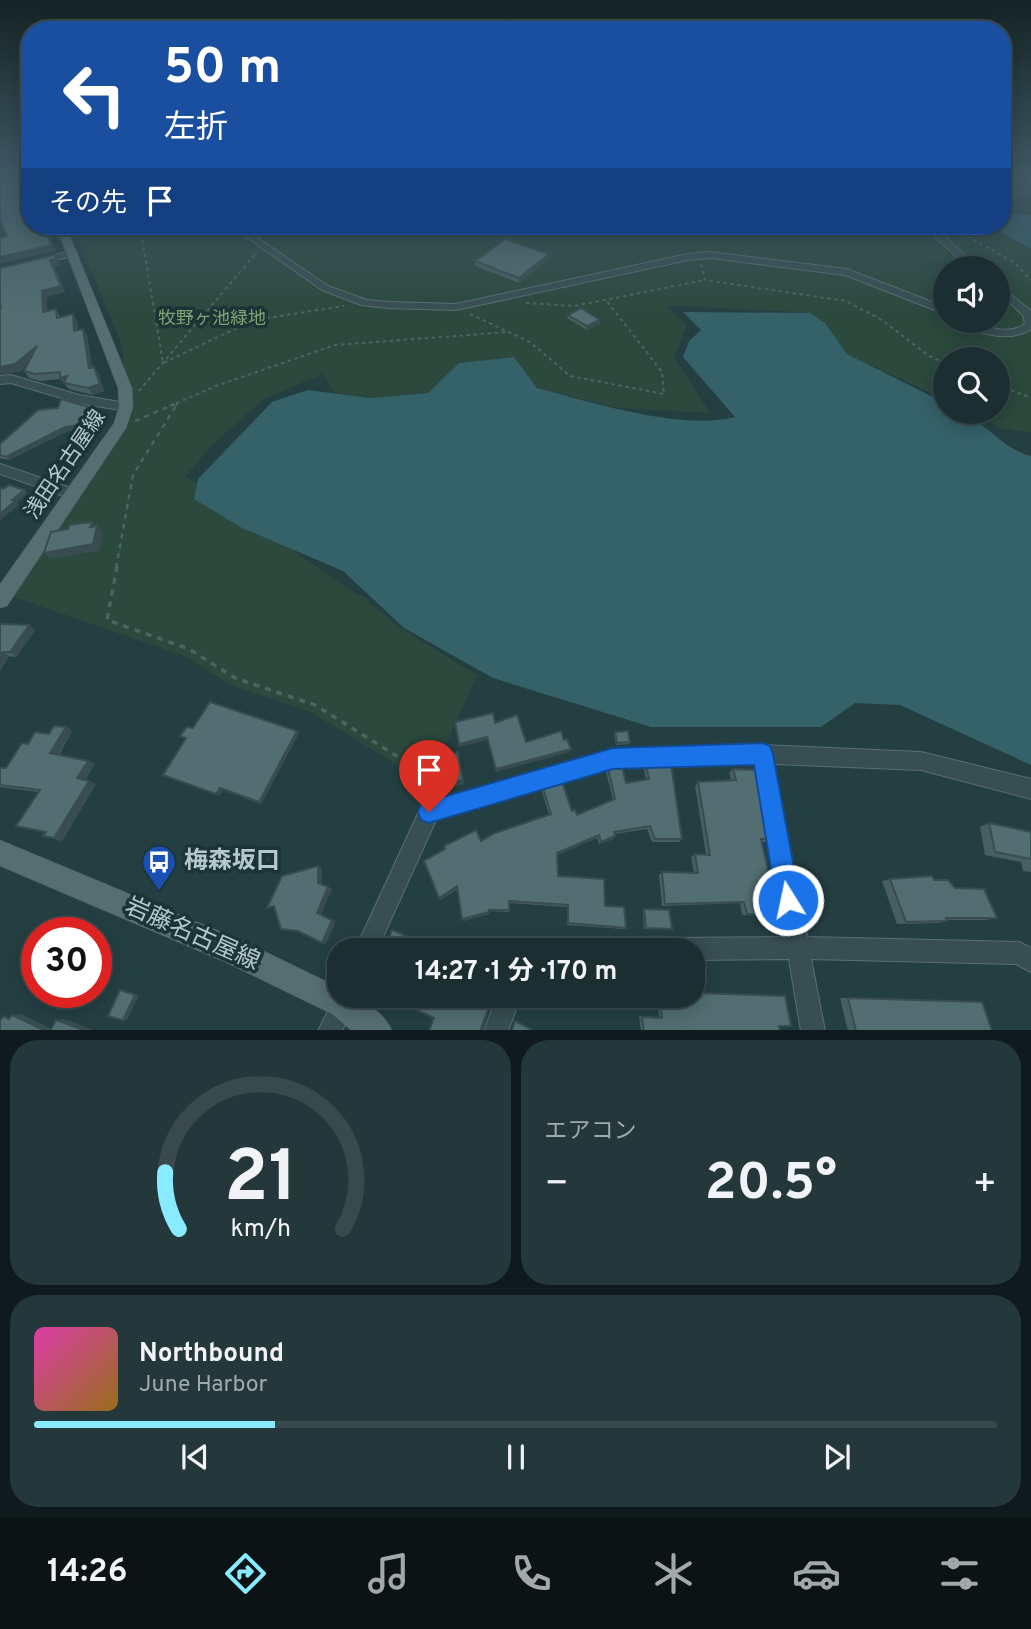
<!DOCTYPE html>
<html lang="ja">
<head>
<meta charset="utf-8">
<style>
  :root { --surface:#1b2f32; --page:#24373a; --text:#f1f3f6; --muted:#a0a9ac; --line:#394a4d; --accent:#88ebff }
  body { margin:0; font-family:Overpass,"Noto Sans JP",sans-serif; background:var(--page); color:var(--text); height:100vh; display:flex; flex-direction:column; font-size:26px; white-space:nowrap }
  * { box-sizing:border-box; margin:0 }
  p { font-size:23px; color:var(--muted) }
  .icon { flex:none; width:38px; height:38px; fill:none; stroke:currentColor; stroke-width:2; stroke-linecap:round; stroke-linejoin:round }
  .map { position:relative; height:1030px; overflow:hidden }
  .drawer { display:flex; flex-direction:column; gap:10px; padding:10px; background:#0f1a1c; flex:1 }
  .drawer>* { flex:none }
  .hud { position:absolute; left:21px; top:21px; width:990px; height:214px; border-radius:28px; box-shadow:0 4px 18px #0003,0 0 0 2px var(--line); background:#1a4fa0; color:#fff; overflow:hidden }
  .buttons { position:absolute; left:933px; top:256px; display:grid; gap:14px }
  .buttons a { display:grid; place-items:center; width:77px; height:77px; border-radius:50%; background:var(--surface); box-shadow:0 4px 18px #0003,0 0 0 2px var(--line); font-size:35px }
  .speed { position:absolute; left:21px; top:917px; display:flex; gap:14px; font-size:35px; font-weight:700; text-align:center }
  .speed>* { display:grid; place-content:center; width:91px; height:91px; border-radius:50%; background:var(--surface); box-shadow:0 4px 18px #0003,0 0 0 2px var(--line); line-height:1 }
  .speed .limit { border:10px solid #d22; background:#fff; color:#111 }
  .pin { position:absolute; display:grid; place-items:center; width:60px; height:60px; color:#fff; margin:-72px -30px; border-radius:50% 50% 50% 0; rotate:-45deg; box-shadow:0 0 7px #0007 }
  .pin .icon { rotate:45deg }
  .me { position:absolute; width:77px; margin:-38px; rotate:350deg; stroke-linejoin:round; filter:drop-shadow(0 0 5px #0008) }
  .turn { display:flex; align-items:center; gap:24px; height:147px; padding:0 28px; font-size:32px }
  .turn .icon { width:91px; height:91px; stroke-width:2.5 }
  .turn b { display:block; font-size:49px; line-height:60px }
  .then { display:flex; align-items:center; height:66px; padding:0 28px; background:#0003; gap:14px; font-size:26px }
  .big { font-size:52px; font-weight:700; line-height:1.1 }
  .drawer .widget { flex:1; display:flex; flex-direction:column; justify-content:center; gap:10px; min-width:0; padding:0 24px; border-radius:28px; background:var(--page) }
  .drawer .dial { align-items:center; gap:0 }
  .dial svg { height:182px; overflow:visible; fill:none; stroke:var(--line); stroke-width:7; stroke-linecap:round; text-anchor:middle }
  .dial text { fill:var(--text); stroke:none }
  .song { display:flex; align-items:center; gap:21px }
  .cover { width:84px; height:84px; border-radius:10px; background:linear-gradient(135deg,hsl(320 70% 55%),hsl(40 70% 35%)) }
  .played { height:7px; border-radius:4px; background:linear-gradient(90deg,var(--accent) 25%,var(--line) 25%) }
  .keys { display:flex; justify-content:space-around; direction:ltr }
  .heat { display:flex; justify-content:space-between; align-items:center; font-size:38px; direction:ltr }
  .drawer .tiles { flex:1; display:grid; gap:10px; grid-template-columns:1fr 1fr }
  .widget:last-child { grid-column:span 2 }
  .trip { position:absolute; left:327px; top:938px; width:378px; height:70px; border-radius:28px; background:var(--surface); box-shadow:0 4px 18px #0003,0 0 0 2px var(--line); font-weight:700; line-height:70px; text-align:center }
  .tabs { display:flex; height:112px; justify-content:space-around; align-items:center; background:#0b1314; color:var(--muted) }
  .tabs .icon { width:49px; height:49px }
  .tabs .on { color:var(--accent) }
  .tabs b { font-size:32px; color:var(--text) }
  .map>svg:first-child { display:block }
  .green { fill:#2b493d; fill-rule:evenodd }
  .water { fill:#356169 }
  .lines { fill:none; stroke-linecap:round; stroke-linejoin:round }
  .minor-casing { stroke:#596f72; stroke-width:2 }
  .major-casing { stroke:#455b5e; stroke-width:1 }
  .path-far3 { stroke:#4b665d; stroke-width:2; stroke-dasharray:3.5 3.5; stroke-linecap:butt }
  .path-far2 { stroke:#4b665d; stroke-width:2.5; stroke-dasharray:5 5; stroke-linecap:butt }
  .path-far1 { stroke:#4b665d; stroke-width:3.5; stroke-dasharray:6 6; stroke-linecap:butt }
  .path { stroke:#4b665d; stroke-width:4.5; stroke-dasharray:8 8; stroke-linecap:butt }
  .minor { fill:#384e52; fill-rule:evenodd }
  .major { fill:#566e72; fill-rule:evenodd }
  .wall { fill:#475f62 }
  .shaded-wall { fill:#394d50 }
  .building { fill:#526e72; stroke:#394d50; stroke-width:2 }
  .route { fill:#1a73e8; stroke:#114b97; stroke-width:2 }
  .labels { text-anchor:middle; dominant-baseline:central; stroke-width:7; stroke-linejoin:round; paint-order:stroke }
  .far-park-label { font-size:18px; fill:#7da472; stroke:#1d3437 }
  .street-label { font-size:21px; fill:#b5c8cc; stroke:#1d3437 }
  .near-poi-label { font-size:24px; font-weight:bold; fill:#b5c8cc; stroke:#1d3437; text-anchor:start }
  .near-street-label { font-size:24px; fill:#b5c8cc; stroke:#1d3437 }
</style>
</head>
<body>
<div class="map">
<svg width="1031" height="1031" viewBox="0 0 1031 1031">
  <rect width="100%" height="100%" fill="#243f42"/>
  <g class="green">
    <polygon points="1003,174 1031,174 1031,215 1003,213"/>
    <path d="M73 226H989L1031 249V433L1000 428 967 411H998V359H945V400L847 354 825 323 810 313 665 305 687 325 674 357 710 413 617 408 536 388 514 357 459 363 428 393 370 398 334 393 323 374 264 399 211 446 186 476 356 594C367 596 369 603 378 610 407 635 444 654 477 675L428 784 311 712 232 686 184 656 5 594 126 407 122 345ZM945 268H998V320H945Z"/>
  </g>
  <g class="water">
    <polygon points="1003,213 1031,215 1031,249 989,226 1003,226"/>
    <path d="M683 312 810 313 825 323 847 354 945 403V411C980 411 999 449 1031 456V765L900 705 855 703 821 727H651L493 678 404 628 343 571 242 528 194 499 198 479 272 402 308 390 370 398 428 393 459 363 514 357 537 388C591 402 682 431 735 417L683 357 689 341 701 330Z"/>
  </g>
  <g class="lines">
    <g class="minor-casing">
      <g id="minor">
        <polygon points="1031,188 1031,192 1003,196 1003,192"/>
        <polygon points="231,226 240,226 328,286 367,300 389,302 456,304 688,254 710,252 847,269 945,307 945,314 845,275 710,258 688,260 456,310 389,308 361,305 322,290"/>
        <polygon points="929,226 937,226 939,231 979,268 969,268 932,234"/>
        <polygon points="73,250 77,253 76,255 40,264 35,261"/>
        <path d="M998 284 1031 311V329C1010 343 976 335 957 320 980 320 1002 339 1025 324L1023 315 998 292Z"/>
        <polygon points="11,375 79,395 126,403 132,407 126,411 78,403 11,383 0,384 0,376"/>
        <polygon points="0,464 77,490 79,494 72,499 0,474"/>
        <polygon points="763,745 921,752 1031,779 1031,799 921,770 774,764 807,937 1019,942 1031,948 1031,972 1016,964 811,959 825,1031 801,1031 789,959 693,960 693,950 514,950 517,942 525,939 785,937 755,763 613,767 436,820 377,950 355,950 422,805 613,749"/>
        <polygon points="340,987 340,996 358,996 342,1031 318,1031"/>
        <polygon points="497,996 521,996 508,1031 484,1031"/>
      </g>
    </g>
    <g class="major-casing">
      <g id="major">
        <polygon points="56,226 66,226 132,388 133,407 126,428 7,606 0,608 0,584 114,423 119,407 118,388"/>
        <path d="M0 840 245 942 340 988V996C360 996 384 1011 392 1031H352L332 1014 225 962 0 866Z"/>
      </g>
    </g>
    <g class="path-far3">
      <polyline points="140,226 163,363 254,320 344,306"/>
      <polyline points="949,226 1015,263 1031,280"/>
      <polyline points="701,264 705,280 846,301 882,320 929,356 945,363"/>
      <polyline points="526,303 574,306 705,280"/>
      <polyline points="470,314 530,342 570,376 664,394 662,372 606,300"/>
      <polyline points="998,385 1031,398"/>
      <polyline points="139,391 257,252"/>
      <polyline points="170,406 216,386 335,345 509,332"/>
      <polyline points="176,406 178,402"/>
    </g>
    <g class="path-far2">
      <polyline points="135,421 175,404"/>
      <polyline points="116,568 133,475 177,404"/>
    </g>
    <polyline class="path-far1" points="117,566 107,620 189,649 235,678 315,705 424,773"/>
    <polyline class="path" points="421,771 427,775 428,798"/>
    <use href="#minor" class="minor"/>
    <use href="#major" class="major"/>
  </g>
  <g class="wall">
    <polygon points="0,174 27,174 30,178 30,181 1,176 0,177"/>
    <polygon points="668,226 682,226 681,229 669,229"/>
    <polygon points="708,226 723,226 721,235 708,233"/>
    <polygon points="55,255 60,265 54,266 65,292 46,297 47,311 56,309 60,317 77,320 78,330 83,329 87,336 92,368 99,374 104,391 93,395 69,389 60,379 40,381 29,378 24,371 27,365 20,371 0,375 0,308"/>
    <polygon points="549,259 519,283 475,266 475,261"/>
    <polygon points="568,315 600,323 587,330 567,318"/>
    <polygon points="102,414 98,427 68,431 9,460 0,458 0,444"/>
    <polygon points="0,624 29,625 35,630 16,657 9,656 0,671"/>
    <polygon points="66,727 72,731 59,755 95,764 85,780 96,784 62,841 43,836 45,833 16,826 38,792 0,787 0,768 6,768 49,734"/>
    <polygon points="193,728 297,731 299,733 261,804 223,790 219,796 163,775 185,739 180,736"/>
    <polygon points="615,732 630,742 629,744 616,745 614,735"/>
    <polygon points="646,765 682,839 679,842 652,842 647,829 615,834 615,836 614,839 599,844 597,838 557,855 558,876 605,906 626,928 624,929 567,925 567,907 509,903 509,912 489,911 489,914 463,921 458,889 440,900 439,898 445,849 481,841 549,815 542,792 543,788 577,815 613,800 606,772 608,768 626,783 646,780 644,769"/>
    <polygon points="733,769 770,839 765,842 762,842 778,914 772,916 742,915 740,903 662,906 659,875 662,872 694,873 691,857 695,854 706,854 695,786 698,782 731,780 729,773"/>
    <polygon points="989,823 1031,832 1031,872 1023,871 1021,862 985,855 980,827"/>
    <polygon points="890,879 934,880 955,888 997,918 986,920 947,920 947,921 938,923 897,924 882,881"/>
    <polygon points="644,909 672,929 644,929 643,910"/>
    <polygon points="657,996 693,996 779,1026 780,1031 641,1031 639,1016 659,1017"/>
    <polygon points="840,998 848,998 992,1031 848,1031"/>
  </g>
  <g class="shaded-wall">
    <polygon points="42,226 43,226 56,251 0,264 0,257"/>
    <polygon points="549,254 549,259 519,283 519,278"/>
    <polygon points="55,255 60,265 54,266 65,292 46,297 48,318 43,312 42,291 50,260"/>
    <polygon points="73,314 77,320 78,337 74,331"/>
    <polygon points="600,320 600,323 587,330 587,326"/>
    <polygon points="83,329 87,336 93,375 89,368"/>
    <polygon points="37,346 42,352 20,371 0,375 0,367"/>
    <polygon points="94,367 99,374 104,391 93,395 88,388"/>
    <polygon points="67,376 64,383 65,384 60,378"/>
    <polygon points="99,410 102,414 98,427 68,431 9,460 6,457"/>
    <polygon points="24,490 28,493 17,503 19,505 0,520 0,514 12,500"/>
    <polygon points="92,522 97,528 97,526 103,532 99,551 51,559 44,553 90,527"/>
    <polygon points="29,625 35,630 16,657 10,652"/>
    <polygon points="3,652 9,656 0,671 0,657"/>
    <polygon points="66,727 72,731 57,756 50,753"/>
    <polygon points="297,731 299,733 261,804 259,802"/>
    <polygon points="487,737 487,740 459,747 459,744"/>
    <polygon points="571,749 570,752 496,772 496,769"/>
    <polygon points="458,752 464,784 445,789 443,785"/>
    <polygon points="88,761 95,764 84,781 77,778"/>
    <polygon points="89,781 96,784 62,841 54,838"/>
    <polygon points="220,788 223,790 219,796 216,794"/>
    <polygon points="599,835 597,838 557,855 557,853"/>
    <polygon points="615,836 614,839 599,844 601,842"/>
    <polygon points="318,866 322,868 322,886 318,883"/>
    <polygon points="457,886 458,888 440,900 439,898"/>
    <polygon points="328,887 332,889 321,915 317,913"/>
    <polygon points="489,912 489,914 463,921 462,919"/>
    <polygon points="332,920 336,921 326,944 322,943"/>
    <polygon points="423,943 427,946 426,950 421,950"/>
    <polygon points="120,990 125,991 139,995 127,1020 123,1020"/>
    <polygon points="473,996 491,1004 482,1031 480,1031"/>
    <polygon points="21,1014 56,1031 46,1031 12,1015"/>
    <polygon points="64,1019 96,1031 86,1031 56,1020"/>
  </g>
  <g class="building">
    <polygon points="0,178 28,185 30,190 30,226 42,226 52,245 0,257 0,238 7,236 0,219"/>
    <polygon points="709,226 723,226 723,229 709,227"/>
    <polygon points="505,239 549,254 519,278 475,261"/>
    <polygon points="55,255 56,258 50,260 61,286 42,291 43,312 56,309 57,318 73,314 74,331 83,329 89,368 94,367 100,384 88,388 64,383 67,376 60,378 60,372 35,374 24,371 37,346 15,364 0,367 0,308 1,308 0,303 0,268"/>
    <polygon points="581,308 600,320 587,326 568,315"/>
    <polygon points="61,399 99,410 95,423 65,427 6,457 0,455 0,444 38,410 58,408"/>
    <polygon points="9,485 24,490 12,500 15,501 0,514 0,488 3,489"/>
    <polygon points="92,522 90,527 97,526 93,544 44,553 51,532 68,529 69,525"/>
    <polygon points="0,624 29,625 10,652 3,652 0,657"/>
    <polygon points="210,702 297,731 259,802 220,788 216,794 163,775 186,738 180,736 187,727 193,728"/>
    <polygon points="493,713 495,723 517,715 526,742 561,731 564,740 567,739 571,749 496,769 487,737 459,744 455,722"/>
    <polygon points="54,726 66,727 50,753 88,761 77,778 89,781 54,838 43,836 46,832 16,826 40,790 0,785 0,768 6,768 22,743 28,744 35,732 49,734"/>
    <polygon points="628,731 630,742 617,743 615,732"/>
    <polygon points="458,752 463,780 443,785 439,758"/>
    <polygon points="671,764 682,839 655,839 650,826 614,832 615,836 601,842 599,835 557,853 558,876 604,879 605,906 624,907 626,928 568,923 568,905 509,901 509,910 489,910 489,912 462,919 457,886 439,898 424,861 445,849 444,846 476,830 481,841 495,833 551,814 543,788 562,782 572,811 575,810 577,815 615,799 608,768 622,766 626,783 649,779 646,765"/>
    <polygon points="733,769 755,770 770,839 761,839 778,914 747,914 744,902 665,904 662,872 698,873 695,854 710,855 698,782 736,780"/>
    <polygon points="989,823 1031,832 1031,859 995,852"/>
    <polygon points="318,866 318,883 328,887 317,913 332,920 322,943 298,931 281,929 274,906 267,908 282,876"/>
    <polygon points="932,876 934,880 948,880 955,888 984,889 997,918 946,918 947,921 906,922 890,879"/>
    <polygon points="644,909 669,910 672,929 646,928"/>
    <polygon points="392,930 423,943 421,950 384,950"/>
    <polygon points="120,990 135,995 123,1020 108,1016"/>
    <polygon points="693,993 785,996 791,1026 779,1026 780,1031 644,1031 642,1017 662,1018 660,996 693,996"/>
    <polygon points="386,996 473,996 490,1004 480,1031 429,1031 434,1018"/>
    <polygon points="848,998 982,1002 992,1031 856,1031"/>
    <polygon points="12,1015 46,1031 0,1031 0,1021 3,1016 9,1019"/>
    <polygon points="56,1020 86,1031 50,1031"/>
    <polygon points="515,1021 534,1031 512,1031"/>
  </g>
  <linearGradient id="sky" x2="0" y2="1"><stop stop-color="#142324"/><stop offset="0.55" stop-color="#3f5865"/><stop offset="1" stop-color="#3f5865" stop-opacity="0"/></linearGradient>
  <rect width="1031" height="318" fill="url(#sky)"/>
  <polygon class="route" points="763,743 770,746 773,754 800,900 796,908 788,912 779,908 776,900 754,765 613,769 429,823 421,820 418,812 421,804 429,801 613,748"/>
  <defs>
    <g id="bus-pin" transform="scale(1.75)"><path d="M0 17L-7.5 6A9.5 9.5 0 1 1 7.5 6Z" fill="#1a4fb4" stroke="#1d3437"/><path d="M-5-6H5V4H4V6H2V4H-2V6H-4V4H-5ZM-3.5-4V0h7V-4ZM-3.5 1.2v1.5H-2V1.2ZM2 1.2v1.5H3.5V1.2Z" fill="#fff"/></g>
  </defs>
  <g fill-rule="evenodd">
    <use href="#bus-pin" x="159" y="862"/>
  </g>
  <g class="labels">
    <g class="far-park-label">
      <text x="212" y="319">牧野ヶ池緑地</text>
    </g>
    <g class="street-label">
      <text transform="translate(66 465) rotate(-56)">浅田名古屋線</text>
    </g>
    <g class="near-poi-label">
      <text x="184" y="862">梅森坂口</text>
    </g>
    <g class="near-street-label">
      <text transform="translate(192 935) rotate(24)">岩藤名古屋線</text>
    </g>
  </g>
</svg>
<div class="buttons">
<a><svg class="icon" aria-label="sound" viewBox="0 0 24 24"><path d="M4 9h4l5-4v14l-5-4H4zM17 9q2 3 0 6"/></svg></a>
<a><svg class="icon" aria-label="search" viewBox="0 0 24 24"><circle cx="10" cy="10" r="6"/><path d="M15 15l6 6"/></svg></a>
</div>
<div class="speed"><div class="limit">30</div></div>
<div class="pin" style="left:429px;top:812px;background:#d93025"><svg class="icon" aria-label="arrive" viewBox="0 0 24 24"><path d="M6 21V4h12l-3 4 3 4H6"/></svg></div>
<svg class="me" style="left:788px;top:900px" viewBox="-20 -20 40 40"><circle r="17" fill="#1a73e8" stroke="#fff" stroke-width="3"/><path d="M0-11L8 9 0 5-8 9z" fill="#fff"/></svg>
<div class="trip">14:27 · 1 分 · 170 m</div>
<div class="hud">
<div class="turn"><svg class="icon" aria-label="left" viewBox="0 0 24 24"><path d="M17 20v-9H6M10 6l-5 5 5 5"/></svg><div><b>50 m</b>左折</div></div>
<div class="then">その先<svg class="icon" aria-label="arrive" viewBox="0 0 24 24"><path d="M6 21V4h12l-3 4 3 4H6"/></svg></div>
</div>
</div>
<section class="drawer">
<div class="tiles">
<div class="widget dial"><svg viewBox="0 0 100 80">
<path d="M14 69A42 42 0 1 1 86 69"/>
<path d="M14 69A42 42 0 0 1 8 44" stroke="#88ebff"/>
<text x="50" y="56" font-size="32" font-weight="700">21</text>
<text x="50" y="72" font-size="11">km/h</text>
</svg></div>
<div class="widget"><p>エアコン</p>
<div class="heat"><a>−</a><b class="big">20.5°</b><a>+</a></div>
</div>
<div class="widget">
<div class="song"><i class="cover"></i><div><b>Northbound</b><p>June Harbor</p></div></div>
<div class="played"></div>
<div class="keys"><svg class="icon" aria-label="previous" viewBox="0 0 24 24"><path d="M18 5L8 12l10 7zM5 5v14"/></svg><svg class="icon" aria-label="pause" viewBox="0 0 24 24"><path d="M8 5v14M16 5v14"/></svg><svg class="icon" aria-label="next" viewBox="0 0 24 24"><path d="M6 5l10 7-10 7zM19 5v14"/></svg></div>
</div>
</div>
</section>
<nav class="tabs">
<b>14:26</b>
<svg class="icon on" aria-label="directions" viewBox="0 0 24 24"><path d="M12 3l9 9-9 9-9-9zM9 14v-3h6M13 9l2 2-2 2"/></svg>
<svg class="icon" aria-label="music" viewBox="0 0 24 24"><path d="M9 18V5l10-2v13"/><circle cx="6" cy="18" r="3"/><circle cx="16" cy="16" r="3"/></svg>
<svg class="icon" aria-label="phone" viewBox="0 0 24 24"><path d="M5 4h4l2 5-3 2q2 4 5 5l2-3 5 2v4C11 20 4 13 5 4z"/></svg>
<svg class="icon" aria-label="climate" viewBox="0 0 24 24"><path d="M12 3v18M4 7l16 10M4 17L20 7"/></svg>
<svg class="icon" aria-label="car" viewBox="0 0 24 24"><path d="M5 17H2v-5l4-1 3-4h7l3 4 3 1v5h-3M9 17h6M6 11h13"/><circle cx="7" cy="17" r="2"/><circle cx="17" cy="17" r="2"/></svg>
<svg class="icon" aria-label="filters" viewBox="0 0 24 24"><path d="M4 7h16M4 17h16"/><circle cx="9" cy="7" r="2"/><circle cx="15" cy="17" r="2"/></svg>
</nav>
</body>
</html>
